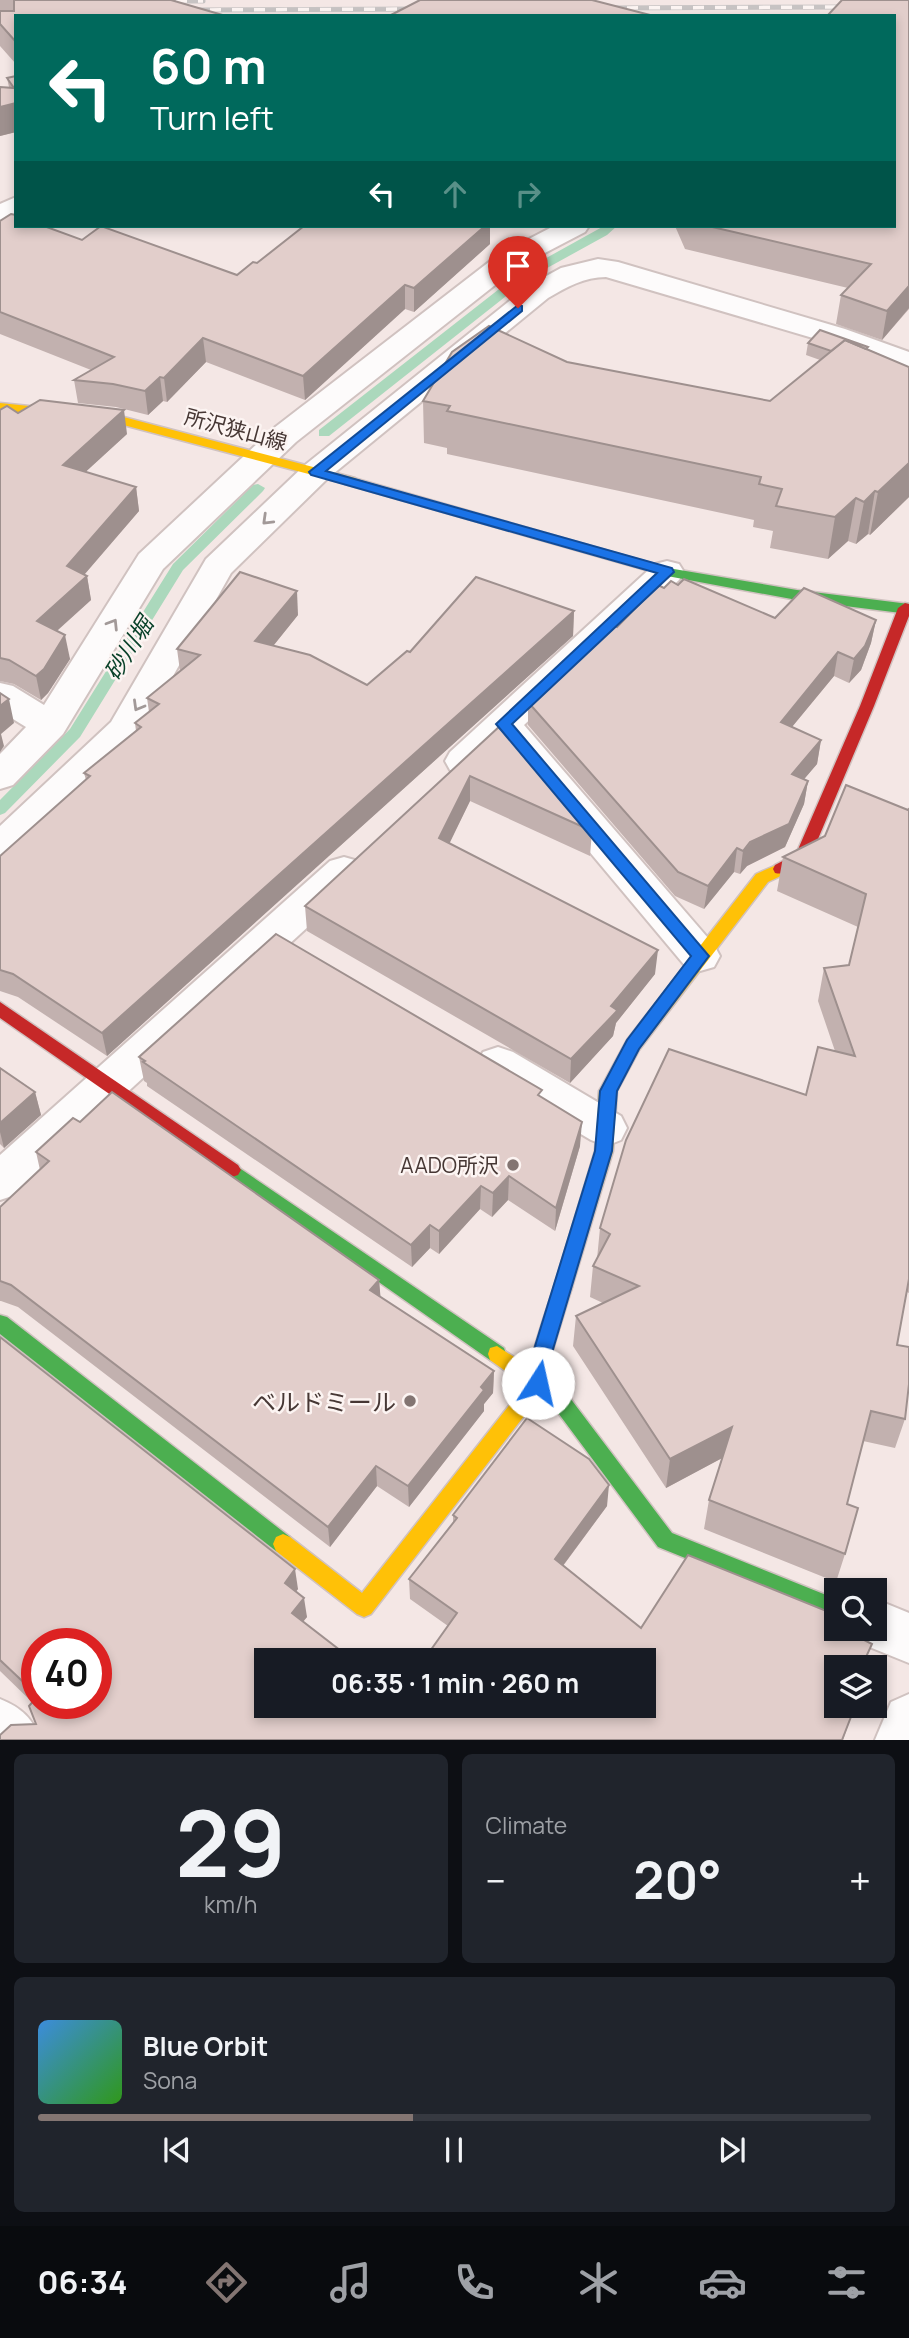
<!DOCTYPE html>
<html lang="en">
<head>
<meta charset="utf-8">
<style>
  :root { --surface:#171b24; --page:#20242c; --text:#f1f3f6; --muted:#9ea1a6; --line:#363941; --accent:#837572 }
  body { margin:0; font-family:Manrope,"Noto Sans JP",sans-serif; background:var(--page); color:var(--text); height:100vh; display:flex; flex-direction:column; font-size:26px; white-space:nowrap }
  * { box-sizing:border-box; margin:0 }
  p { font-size:23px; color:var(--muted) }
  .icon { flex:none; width:38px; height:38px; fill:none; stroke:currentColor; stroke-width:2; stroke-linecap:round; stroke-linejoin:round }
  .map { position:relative; height:1740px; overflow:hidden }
  .drawer { display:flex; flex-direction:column; gap:14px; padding:14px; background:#0d0f14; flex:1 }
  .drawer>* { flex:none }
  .banner { position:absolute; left:14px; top:14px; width:882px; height:214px; border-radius:0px; box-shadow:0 4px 10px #0003; background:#00695c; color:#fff; overflow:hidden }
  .controls { position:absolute; left:824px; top:1578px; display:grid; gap:14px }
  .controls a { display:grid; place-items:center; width:63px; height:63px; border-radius:0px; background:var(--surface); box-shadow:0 4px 10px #0003; font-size:35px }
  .speed { position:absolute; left:21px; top:1628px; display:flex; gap:14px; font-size:35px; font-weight:700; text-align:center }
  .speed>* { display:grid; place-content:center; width:91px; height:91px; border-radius:50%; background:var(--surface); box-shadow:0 4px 10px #0003; line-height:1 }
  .speed .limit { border:10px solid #d22; background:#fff; color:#111 }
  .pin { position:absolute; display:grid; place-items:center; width:60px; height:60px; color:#fff; margin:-72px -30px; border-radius:50% 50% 50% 0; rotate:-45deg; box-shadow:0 0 7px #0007 }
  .pin .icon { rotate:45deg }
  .me { position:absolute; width:77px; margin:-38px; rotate:10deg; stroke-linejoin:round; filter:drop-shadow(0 0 5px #0008) }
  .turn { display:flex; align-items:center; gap:24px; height:147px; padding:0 21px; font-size:32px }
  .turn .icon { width:91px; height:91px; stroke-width:2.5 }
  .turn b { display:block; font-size:49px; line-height:60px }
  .lanes { display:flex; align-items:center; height:66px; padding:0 21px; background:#0003; justify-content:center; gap:35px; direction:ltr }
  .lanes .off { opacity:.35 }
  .big { font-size:52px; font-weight:700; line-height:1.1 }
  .drawer .card { flex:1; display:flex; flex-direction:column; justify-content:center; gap:10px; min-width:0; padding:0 24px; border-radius:10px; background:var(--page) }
  .drawer .dial { align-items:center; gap:0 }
  .dial b { font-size:91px; line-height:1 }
  .song { display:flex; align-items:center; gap:21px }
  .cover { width:84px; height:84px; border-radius:10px; background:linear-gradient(135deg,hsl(210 70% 55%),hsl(110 70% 35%)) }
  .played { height:7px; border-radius:4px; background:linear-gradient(90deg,var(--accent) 45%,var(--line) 45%) }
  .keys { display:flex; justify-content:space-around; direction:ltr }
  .heat { display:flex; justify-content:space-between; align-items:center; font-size:38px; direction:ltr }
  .drawer .tiles { flex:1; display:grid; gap:14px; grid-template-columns:1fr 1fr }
  .card:last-child { grid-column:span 2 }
  .trip { position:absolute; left:254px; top:1648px; width:402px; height:70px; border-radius:0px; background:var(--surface); box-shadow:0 4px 10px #0003; font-weight:700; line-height:70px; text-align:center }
  .tabs { display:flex; height:112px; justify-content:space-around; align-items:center; background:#090b0e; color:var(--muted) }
  .tabs .icon { width:49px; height:49px }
  .tabs .on { color:var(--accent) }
  .tabs b { font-size:32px; color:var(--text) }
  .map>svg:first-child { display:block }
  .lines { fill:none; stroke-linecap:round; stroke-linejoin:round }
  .stream { fill:#abd8bc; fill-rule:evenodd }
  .street-casing { stroke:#d0c2c0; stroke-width:4 }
  .fast-casing { stroke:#d0c2c0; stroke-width:3 }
  .slow-casing { stroke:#d0c2c0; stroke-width:3 }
  .jam-casing { stroke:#d0c2c0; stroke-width:3 }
  .street { fill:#fdfbfb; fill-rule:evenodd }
  .fast { fill:#4caf50; fill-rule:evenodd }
  .slow { fill:#ffc107; fill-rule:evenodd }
  .jam { fill:#c62828; fill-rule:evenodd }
  .rail-casing { stroke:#c7c3c3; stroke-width:5 }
  .rail { stroke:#fcf4f2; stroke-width:3.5; stroke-dasharray:11; stroke-linecap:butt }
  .wall { fill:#c2b1af; fill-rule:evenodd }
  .shaded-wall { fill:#9e908e }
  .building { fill:#e2cecb; stroke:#9e908e; stroke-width:2 }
  .oneway { stroke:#a29998 }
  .route { fill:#1a73e8; stroke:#114b97; stroke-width:2 }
  .poi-dot { fill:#837572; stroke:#fcf4f2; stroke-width:2.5 }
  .labels { text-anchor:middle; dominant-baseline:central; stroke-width:5; stroke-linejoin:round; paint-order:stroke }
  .street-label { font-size:21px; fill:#463734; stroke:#fcf4f2 }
  .poi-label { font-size:21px; fill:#463734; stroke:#fcf4f2; text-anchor:end }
  .water-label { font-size:23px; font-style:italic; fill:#0a422a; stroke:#fcf4f2 }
  .near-poi-label { font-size:24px; fill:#463734; stroke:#fcf4f2; text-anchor:end }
</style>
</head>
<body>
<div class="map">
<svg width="909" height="1740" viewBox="0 0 909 1740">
  <rect width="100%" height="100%" fill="#f4e7e5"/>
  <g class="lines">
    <g class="stream">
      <polygon points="604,226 617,226 607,235 529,278 329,436 319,436 319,430 521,272"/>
      <polygon points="258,484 265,488 263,491 183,570 80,737 5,813 0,815 0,800 70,729 173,564 253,485"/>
    </g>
    <g class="street-casing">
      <g id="street">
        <polygon points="16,197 16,218 0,225 0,204"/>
        <polygon points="554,226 589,226 585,232 518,267 296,442 163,569 63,734 13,785 0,789 0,754 26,727 0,711 0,683 13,686 44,705 139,554 274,428 498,255"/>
        <path d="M598 259 618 262 845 329 909 352V371L823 341 606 277C584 277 567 287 548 298L327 479 231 573 137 740 13 859 0 863V826L111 722 206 559 305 465 528 286 561 268Z"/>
        <path d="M667 561 679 564 684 572 679 580 524 725 714 945 720 956 714 967 700 971 686 967 501 746C485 762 474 777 450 770L445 761 450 752 655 564Z"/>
        <polygon points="344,857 358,861 363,871 358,881 15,1195 0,1200 0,1155 330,861"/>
        <polygon points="498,1047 513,1052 621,1116 627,1128 621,1140 606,1146 591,1140 483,1076 477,1064 483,1052"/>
        <polygon points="875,1599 909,1613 909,1663 857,1642 852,1629 875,1629"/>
        <polygon points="909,1694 909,1740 875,1740 891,1702"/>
        <path d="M0 1699C22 1708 32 1718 41 1740H0Z"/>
      </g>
    </g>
    <g class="fast-casing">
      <g id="fast">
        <polygon points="350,477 668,568 797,590 909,604 909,614 797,600 667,576 345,484 343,481"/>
        <polygon points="232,1163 504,1348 506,1354 504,1360 497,1362 490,1360 226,1175 223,1170 226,1165"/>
        <path d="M563 1279 570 1281 572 1287 551 1356 548 1379 564 1390 672 1533 836 1599V1619L658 1547 550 1402C544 1398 531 1392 529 1385 525 1367 548 1307 554 1287L556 1281Z"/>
        <polygon points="0,1315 7,1317 290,1537 293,1544 290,1551 283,1554 276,1551 0,1334"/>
      </g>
    </g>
    <g class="slow-casing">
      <g id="slow">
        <polygon points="0,403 116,415 355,478 357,481 350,485 116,423 0,411"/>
        <polygon points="781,863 789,869 787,873 768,882 639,1050 617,1091 613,1151 572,1287 570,1293 563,1295 556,1293 554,1287 595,1151 599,1091 602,1086 627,1040 756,874"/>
        <polygon points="497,1346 545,1377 548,1383 545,1389 371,1614 364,1617 357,1614 276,1551 273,1544 276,1537 283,1534 290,1537 362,1593 525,1385 490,1360 488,1354 490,1348"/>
      </g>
    </g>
    <g class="jam-casing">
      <g id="jam">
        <path d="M905 603 909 604V616L874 706 810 858C804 867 786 876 775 873L773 869 775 865 796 854 860 706 898 608Z"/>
        <polygon points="0,1002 238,1165 241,1170 238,1175 232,1177 226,1175 0,1018"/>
      </g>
    </g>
    <use href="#street" class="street"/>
    <use href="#fast" class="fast"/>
    <use href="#slow" class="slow"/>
    <use href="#jam" class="jam"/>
    <g class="rail-casing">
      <g id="rail">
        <polyline points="154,1 203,1"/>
        <polyline points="605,8 853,7"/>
        <polyline points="188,10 423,9"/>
      </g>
    </g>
    <use href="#rail" class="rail"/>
  </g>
  <g class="wall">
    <polygon points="0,0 171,0 16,16 16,64 0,46"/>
    <polygon points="909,0 909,309 882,340 836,324 841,295 848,288 685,249 675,226 894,226"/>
    <polygon points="16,76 16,132 0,136 0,87 9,87 7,78"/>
    <polygon points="0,221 237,275 257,263 490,244 414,312 405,309 305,400 206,362 167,402 163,401 148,415 116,407 78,403 74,380 91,370 0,334"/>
    <polygon points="808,343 868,347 868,349 909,367 909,497 870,535 868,534 856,544 848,541 828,559 770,548 773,531 753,527 754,520 447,454 447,448 424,443 423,401 567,362 770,401 820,360 806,355"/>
    <polygon points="0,410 127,434 85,472 136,487 139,511 84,575 87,576 91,600 57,631 70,659 48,693 41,700 14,684 0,681"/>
    <polygon points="678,585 775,618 876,620 871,643 861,670 849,683 834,676 792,727 821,740 817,764 804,779 808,781 804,804 785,847 747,866 740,874 734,872 704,909 675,896 528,725 528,702 664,588"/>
    <polygon points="574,611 573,636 107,1056 18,997 0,991 0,856 86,780 84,773 136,731 135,723 149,712 147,698 180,671 177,649 298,615 273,646 367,685 410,652"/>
    <polygon points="501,725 592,831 590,856 470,801 449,843 655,974 616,1023 613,1036 570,1083 307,931 305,906"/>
    <polygon points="909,809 909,1293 907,1292 897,1345 905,1419 895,1448 863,1441 847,1504 845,1554 836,1582 704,1529 709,1500 722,1458 666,1488 573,1346 576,1316 603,1303 590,1297 593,1266 597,1259 600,1228 806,1095 835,1051 818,1001 824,968 849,965 858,927 777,891 783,857"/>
    <polygon points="139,1057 580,1146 555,1231 508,1200 492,1217 480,1209 439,1254 430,1248 412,1267 147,1086 147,1083 144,1081"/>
    <polygon points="0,1068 35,1092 41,1115 4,1148 0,1144"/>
    <polygon points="80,1122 379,1280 380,1297 494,1371 493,1393 484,1404 484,1411 409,1507 377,1486 330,1547 18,1307 1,1301 0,1301 0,1207 40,1170 36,1152"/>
    <path d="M0 1337 298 1589 296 1591 307 1617 303 1622 266 1706H644L448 1626 410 1599 409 1579 453 1524V1515L607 1506 563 1566 641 1628 827 1621 836 1706 854 1709 843 1740H0L36 1724 32 1702 0 1671ZM37 1643 96 1703H37Z"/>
  </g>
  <g class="shaded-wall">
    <polygon points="16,103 16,132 0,136 0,107"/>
    <polygon points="485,226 490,226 490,244 414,312 414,288"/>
    <polygon points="405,285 405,309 305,400 303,376"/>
    <polygon points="909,286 909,308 882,340 887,311"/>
    <polygon points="203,338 206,362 167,402 164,378"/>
    <polygon points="160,377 163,401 148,415 145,391"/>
    <polygon points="124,410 127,434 67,489 63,465"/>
    <polygon points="909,463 909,497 870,535 878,492"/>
    <polygon points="136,487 139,511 71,590 67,566"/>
    <polygon points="875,491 868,534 856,544 864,502"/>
    <polygon points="856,498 848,541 828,559 835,517"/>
    <polygon points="87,576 91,600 41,645 37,621"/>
    <polygon points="297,591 298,615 257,666 255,641"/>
    <polygon points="574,611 573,636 107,1056 102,1033"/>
    <polygon points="876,620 871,643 861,670 849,683 854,659"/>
    <polygon points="65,635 70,659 48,693 41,700 36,676"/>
    <polygon points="838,652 834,676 777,745 781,722"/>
    <polygon points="9,699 14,723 1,734 4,746 0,752 0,706"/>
    <polygon points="821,740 817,764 788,798 792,774"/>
    <polygon points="470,776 470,801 440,863 439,838"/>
    <polygon points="808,781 804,804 785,847 747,866 740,874 743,851"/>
    <polygon points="737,848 734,872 704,909 708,886"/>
    <polygon points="658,950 655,974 616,1023 613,1036 570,1083 571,1059 611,1006"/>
    <polygon points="35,1092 41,1115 4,1148 0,1132 0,1123"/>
    <polygon points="582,1122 580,1146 555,1231 556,1208"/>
    <polygon points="509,1176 508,1200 492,1217 493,1193"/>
    <polygon points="481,1186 480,1209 439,1254 439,1231"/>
    <polygon points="430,1225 430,1248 412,1267 411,1245"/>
    <polygon points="379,1280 381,1302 370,1290"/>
    <polygon points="494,1371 493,1393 484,1404 484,1411 409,1507 408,1486 481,1387"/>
    <polygon points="732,1427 726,1456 666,1488 670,1459"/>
    <polygon points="376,1466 377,1486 330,1547 328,1527"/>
    <polygon points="609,1485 607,1506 553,1579 555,1559"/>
    <polygon points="295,1569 298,1589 288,1602 285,1583"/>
    <polygon points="304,1598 307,1617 294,1632 292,1613"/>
  </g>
  <g class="building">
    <polygon points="14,0 171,0 226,16 16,16 16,42 0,24 0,11 14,11"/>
    <polygon points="420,0 592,0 654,16 389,16"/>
    <polygon points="842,0 909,0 909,286 887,311 841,295 871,264 708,226 894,226 894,16 827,16"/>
    <polygon points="16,76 16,103 0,107 0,87 14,88 7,78"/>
    <polygon points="11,214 16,215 16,226 44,226 82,240 101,226 237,275 253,262 257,263 304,226 485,226 414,288 405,285 303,376 203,338 164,378 160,377 145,391 113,384 74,380 114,357 0,312 0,221"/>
    <polygon points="489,326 567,362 770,401 845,340 909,367 909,463 878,492 875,491 864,502 856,498 835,517 776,506 782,489 759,484 761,477 447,411 450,406 423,401 452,352"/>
    <polygon points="820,330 868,347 866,349 845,340 831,351 808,343"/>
    <polygon points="40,400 124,410 63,465 136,487 67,566 87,576 37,621 65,635 44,669 36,676 9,660 0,658 0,410 7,406 18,413"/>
    <polygon points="240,572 297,591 255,641 310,655 367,685 407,651 410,652 476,577 574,611 102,1033 13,974 0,970 0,856 90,776 84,773 141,727 135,723 159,704 147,698 200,655 177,649"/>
    <polygon points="684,579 775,618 804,588 876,620 865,646 854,659 838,652 781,722 821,740 792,774 808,781 789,824 750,842 743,851 737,848 708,886 678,872 528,702 611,625 617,627 658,585 664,588 671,581 678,585"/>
    <polygon points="0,693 9,699 0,706"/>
    <polygon points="501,725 592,831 470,776 439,838 658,950 611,1006 617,1010 616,1012 571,1059 305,906"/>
    <polygon points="846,785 908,810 909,809 909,1279 897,1345 909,1347 909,1384 905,1419 871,1411 847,1504 858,1508 845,1554 709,1500 732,1427 670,1459 576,1316 639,1286 593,1266 610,1234 600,1228 626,1140 669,1049 806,1095 818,1047 855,1056 824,968 849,965 866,894 783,857 825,836"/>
    <polygon points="276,934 542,1090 538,1095 582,1122 556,1208 509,1176 493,1193 481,1186 439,1231 430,1225 411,1245 143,1062 145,1061 139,1057"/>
    <polygon points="0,1068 35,1092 0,1123"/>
    <polygon points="112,1092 379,1280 370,1290 494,1371 481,1387 484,1390 408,1486 376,1466 328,1527 11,1285 0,1281 0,1207 49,1161 36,1152 73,1118 80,1122"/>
    <polygon points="0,1337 295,1569 285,1583 304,1598 292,1613 354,1661 266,1661 266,1706 644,1706 644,1661 423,1661 457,1613 409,1579 457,1518 453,1515 527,1418 589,1459 609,1485 555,1559 641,1628 688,1555 829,1612 827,1621 836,1626 836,1629 843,1629 872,1644 861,1668 836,1668 836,1706 849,1706 854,1709 842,1740 0,1740 0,1735 11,1725 36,1724 29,1706 37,1697 37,1703 96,1703 96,1643 37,1643 37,1695 0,1660"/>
  </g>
  <defs><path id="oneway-chevron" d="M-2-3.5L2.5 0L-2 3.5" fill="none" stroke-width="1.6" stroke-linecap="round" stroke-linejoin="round" transform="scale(1.75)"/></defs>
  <g class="oneway">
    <use href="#oneway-chevron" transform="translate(267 520) rotate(136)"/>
    <use href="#oneway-chevron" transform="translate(113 624) rotate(-58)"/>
    <use href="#oneway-chevron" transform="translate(138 706) rotate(120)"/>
  </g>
  <polygon class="route" points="518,305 522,306 522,311 326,471 672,568 674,572 512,724 709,956 639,1049 617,1091 612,1151 551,1356 545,1389 538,1392 531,1389 528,1383 532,1356 595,1151 600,1091 627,1040 691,956 496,724 657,573 311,475 309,472"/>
  <g class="poi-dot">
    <circle cx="513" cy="1165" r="7"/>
    <circle cx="410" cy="1401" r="7"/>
  </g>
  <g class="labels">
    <g class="street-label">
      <text transform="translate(236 429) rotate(15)">所沢狭山線</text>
    </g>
    <g class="poi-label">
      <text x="499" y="1165">AADO所沢</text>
    </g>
    <g class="water-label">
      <text transform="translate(128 648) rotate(-58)">砂川堀</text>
    </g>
    <g class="near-poi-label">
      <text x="396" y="1401">ベルドミール</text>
    </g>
  </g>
</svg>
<div class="controls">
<a><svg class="icon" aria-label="search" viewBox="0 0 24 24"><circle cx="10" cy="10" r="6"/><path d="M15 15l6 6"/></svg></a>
<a><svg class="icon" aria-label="layers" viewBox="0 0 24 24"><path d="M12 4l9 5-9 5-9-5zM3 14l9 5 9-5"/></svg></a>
</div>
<div class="speed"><div class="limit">40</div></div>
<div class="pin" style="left:518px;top:308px;background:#d93025"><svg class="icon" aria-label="arrive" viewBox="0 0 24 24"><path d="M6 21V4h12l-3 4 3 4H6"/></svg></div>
<svg class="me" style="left:538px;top:1383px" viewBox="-20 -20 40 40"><circle r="19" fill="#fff"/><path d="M0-13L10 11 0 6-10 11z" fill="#1a73e8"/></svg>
<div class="trip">06:35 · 1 min · 260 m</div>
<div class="banner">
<div class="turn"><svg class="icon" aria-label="left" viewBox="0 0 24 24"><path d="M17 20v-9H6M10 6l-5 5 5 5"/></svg><div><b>60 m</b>Turn left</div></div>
<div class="lanes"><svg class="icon" aria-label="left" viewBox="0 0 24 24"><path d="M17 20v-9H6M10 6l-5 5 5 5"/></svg><svg class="icon off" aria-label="ahead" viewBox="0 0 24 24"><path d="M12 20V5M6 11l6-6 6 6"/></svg><svg class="icon off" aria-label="right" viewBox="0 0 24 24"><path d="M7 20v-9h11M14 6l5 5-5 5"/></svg></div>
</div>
</div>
<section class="drawer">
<div class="tiles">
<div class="card dial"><b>29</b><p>km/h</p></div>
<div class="card"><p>Climate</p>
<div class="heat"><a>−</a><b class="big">20°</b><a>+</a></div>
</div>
<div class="card">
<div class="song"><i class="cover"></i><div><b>Blue Orbit</b><p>Sona</p></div></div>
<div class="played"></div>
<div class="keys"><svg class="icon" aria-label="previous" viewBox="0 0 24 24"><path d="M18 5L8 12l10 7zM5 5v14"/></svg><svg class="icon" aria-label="pause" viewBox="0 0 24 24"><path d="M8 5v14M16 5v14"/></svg><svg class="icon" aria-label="next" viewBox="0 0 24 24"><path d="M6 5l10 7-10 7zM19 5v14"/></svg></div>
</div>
</div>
</section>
<nav class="tabs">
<b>06:34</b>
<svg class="icon on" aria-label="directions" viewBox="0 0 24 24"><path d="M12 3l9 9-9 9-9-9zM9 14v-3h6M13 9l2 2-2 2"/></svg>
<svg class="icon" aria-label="music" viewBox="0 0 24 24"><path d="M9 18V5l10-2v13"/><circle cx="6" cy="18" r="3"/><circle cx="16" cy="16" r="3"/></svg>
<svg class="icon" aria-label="phone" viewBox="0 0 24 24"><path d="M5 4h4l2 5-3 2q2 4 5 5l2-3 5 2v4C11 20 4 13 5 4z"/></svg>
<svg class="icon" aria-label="climate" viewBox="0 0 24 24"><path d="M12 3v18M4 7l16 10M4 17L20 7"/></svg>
<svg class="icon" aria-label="car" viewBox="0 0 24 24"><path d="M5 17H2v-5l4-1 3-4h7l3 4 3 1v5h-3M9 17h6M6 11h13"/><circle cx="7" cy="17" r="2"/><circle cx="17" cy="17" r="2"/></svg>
<svg class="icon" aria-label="filters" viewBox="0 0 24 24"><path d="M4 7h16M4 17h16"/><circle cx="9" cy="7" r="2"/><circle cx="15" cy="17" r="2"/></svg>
</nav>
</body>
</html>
